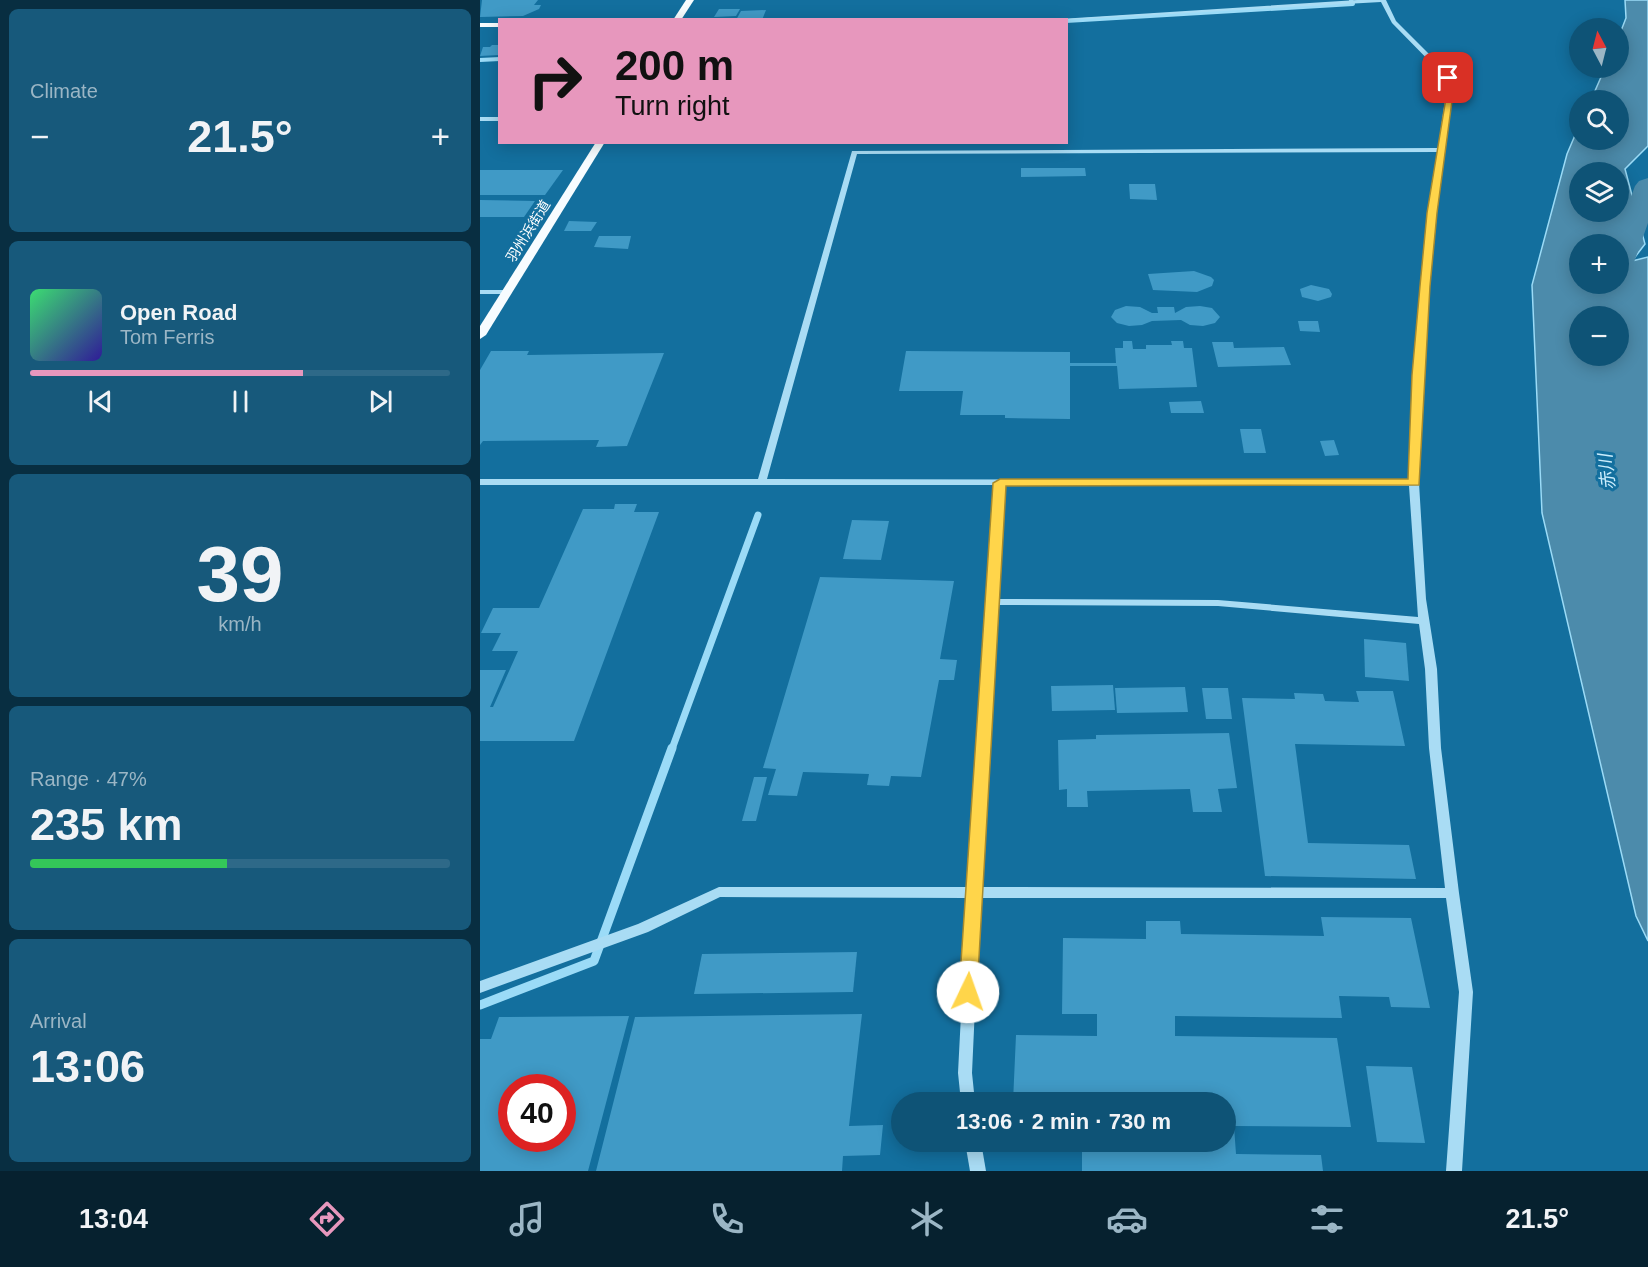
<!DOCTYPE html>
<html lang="en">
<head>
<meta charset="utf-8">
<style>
  :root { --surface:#0e5376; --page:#17597b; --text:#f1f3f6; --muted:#9bb6c5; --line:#2e6988; --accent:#e797bd }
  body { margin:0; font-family:Helvetica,"Noto Sans JP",sans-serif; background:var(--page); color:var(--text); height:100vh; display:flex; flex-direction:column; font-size:22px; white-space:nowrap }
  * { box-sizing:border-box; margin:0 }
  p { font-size:20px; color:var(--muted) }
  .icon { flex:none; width:33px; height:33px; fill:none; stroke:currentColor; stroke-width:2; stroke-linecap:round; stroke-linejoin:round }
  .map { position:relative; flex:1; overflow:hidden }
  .drawer { display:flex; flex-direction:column; gap:9px; padding:9px; background:#082e41; width:480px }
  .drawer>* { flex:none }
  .hud { position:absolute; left:18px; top:18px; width:570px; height:126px; border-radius:0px; box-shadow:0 3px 15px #0003; background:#e797bd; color:#111; overflow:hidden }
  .needle { width:39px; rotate:353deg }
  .tools { position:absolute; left:1089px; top:18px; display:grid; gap:12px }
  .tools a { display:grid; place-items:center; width:60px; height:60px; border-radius:50%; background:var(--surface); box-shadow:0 3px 15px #0003; font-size:30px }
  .speed { position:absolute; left:18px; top:1074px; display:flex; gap:12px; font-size:30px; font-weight:700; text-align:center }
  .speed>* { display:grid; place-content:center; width:78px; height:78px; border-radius:50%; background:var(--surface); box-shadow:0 3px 15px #0003; line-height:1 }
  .speed .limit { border:9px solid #d22; background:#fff; color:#111 }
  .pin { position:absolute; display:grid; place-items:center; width:51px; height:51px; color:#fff; margin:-26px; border-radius:12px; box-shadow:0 3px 9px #0006 }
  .me { position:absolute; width:66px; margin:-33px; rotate:3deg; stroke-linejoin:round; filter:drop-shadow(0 0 4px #0008) }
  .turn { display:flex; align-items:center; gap:21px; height:126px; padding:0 18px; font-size:27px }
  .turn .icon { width:78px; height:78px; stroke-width:2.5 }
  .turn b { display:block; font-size:42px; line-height:51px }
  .big { font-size:45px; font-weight:800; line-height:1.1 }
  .drawer .card { flex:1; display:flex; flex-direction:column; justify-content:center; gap:9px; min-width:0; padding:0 21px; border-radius:9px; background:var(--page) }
  .drawer .dial { align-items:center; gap:0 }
  .dial b { font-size:78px; line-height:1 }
  .song { display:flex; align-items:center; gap:18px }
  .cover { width:72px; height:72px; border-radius:9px; background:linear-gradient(135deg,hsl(140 70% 55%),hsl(250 70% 35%)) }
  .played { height:6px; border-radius:3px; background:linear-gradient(90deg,var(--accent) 65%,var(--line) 65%) }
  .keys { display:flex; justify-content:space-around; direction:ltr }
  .heat { display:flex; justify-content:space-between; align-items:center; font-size:33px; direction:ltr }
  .charge { height:9px; border-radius:4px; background:linear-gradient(90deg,#34c759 47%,var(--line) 0) }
  .trip { position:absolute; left:411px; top:1092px; width:345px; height:60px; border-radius:30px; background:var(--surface); box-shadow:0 3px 15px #0003; font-weight:800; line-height:60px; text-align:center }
  .dock { display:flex; height:96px; justify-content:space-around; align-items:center; background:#06212f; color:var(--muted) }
  .dock .icon { width:42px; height:42px }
  .dock .active { color:var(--accent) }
  .dock b { font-size:27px; color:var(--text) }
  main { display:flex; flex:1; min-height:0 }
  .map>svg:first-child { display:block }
  .water { fill:#4c8bab; stroke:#9bdbf7; stroke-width:1.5; fill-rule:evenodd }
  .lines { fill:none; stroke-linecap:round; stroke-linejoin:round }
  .stream-far2 { stroke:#9bdbf7; stroke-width:4 }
  .stream-far1 { stroke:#9bdbf7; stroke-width:7 }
  .stream { stroke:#9bdbf7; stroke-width:9 }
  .river { fill:#4c8bab; fill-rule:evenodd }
  .building { fill:#409ac6; fill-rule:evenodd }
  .minor { fill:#a9dcf4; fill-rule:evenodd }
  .major { fill:#f7fcff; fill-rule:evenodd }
  .route { fill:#ffd54a; stroke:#a68a30; stroke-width:1.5 }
  .labels { text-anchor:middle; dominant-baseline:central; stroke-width:6; stroke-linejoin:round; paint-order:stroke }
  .far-street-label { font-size:14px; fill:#fff; stroke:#136f9e }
  .water-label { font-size:18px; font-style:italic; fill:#ccedfc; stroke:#136f9e }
</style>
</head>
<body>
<main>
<section class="drawer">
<div class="card"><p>Climate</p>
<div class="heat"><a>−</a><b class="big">21.5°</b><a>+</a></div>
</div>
<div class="card">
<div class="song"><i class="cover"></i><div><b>Open Road</b><p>Tom Ferris</p></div></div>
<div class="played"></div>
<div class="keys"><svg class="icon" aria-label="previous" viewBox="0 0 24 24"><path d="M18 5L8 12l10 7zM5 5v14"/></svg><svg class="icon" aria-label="pause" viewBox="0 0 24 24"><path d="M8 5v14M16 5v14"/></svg><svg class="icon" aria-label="next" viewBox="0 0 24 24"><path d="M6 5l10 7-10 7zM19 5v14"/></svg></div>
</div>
<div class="card dial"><b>39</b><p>km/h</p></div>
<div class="card"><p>Range · 47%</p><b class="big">235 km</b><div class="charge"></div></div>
<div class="card"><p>Arrival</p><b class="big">13:06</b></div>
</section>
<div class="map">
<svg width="1168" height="1171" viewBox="0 0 1168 1171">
  <rect width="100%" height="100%" fill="#136f9e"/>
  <path class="water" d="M1145 0H1168V146L1145 169 1165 244 1152 261 1168 257V941L1156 916 1062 513 1052 285 1087 154 1099 126 1100 140H1138V100H1111L1125 68H1138L1139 36 1146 18ZM1100 172H1138V212H1100ZM1100 244H1138V284H1100ZM1100 316H1138V356H1100Z"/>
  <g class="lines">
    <g class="stream-far2">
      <polyline points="586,21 873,4 871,0"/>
      <polyline points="0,60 20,59"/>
    </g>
    <polyline class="stream-far1" points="192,749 278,515"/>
    <polyline class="stream" points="0,1005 114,961 192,748"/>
    <polygon class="river" points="1168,178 1168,223 1152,268 1148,274 1138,276 1138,244 1133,244 1155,186 1159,181"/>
  </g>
  <g class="building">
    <polygon points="2,0 58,0 54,5 61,5 59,9 43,16 0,17"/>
    <polygon points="239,9 260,9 256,16 234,17"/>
    <polygon points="286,10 282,20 256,20 261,11"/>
    <polygon points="12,45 20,45 19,55 0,56 3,47 10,47"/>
    <polygon points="541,168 605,168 606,176 541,177"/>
    <polygon points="0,170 83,170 65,195 0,195"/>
    <polygon points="649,184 675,184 677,200 650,199"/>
    <polygon points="0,200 55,201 44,217 0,217"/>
    <polygon points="89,221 117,222 111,231 84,231"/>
    <polygon points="119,236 151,236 148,249 114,247"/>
    <polygon points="714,271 731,277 734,280 732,286 717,292 673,290 668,274"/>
    <polygon points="831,285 849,289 852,294 851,297 838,301 822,297 820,289"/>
    <polygon points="646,306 660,307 672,313 678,313 677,307 694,307 695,313 706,307 720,306 732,308 740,317 735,323 723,326 710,325 701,320 672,321 662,325 649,326 637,323 631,317 635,310"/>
    <polygon points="818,321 838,321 840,332 820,331"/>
    <polygon points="643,341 652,341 653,349 666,349 666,345 692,345 691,341 703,341 704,348 712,348 717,387 639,389 637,366 590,366 590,419 525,418 525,415 480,415 483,391 419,391 426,351 590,352 590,363 636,363 635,348 643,348"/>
    <polygon points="732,342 753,342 754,348 804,347 811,365 738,367"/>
    <polygon points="11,351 49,351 47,355 184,353 147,446 116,447 119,440 3,441 0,445 0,370"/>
    <polygon points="721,401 724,413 691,413 689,402"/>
    <polygon points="760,429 781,429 786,453 764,453"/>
    <polygon points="854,440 859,455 845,456 840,441"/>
    <polygon points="135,504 157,504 154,512 179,512 94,741 0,741 0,670 26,670 10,707 13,707 38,651 12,651 21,633 1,633 13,608 59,608 103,509 134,509"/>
    <polygon points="372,520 409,521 401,560 363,559"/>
    <polygon points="340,577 474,581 460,659 477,660 474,680 459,680 441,777 411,776 409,786 387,785 389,774 323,772 317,796 288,795 296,769 283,768"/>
    <polygon points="884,639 926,643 929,681 885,677"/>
    <polygon points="633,685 635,710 572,711 571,686"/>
    <polygon points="705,687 708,712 637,713 635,688"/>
    <polygon points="722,688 748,688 752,719 726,719"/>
    <polygon points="876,691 913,691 925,746 815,744 828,843 929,845 936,879 785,876 762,698 815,699 814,693 843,694 845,701 879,702"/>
    <polygon points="749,733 757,788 738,789 742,812 713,812 710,789 607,791 608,807 587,807 587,789 579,790 578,740 616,739 616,735"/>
    <polygon points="274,777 287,777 276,821 262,821"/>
    <polygon points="841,917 931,918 950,1008 911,1007 909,997 859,996 862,1018 695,1016 695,1036 857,1038 871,1127 754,1126 756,1154 841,1155 843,1171 602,1171 602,1149 666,1149 666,1142 746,1142 746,1102 533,1102 536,1035 617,1036 617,1014 582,1014 583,938 666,939 666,921 700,921 701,934 844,936"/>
    <polygon points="377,952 373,992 214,994 222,954"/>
    <polygon points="382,1014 369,1126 403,1125 400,1155 363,1156 362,1171 116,1171 155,1017"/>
    <path d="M149 1016 108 1171H0V1039H11L19 1017ZM32 1088H82V1138H32Z"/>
    <polygon points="886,1066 932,1067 945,1143 897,1142"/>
  </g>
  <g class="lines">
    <g class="minor">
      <path d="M877 0H906L916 21 969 74 973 86 956 213 949 286 942 375 939 483 946 599 957 669 961 748 979 893 993 992 982 1171H966L979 992 966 898H500L492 1073 495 1102H481L478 1073 487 898 240 897 168 932 0 993V981L158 924 239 887H488L515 485H0V479H278L372 151 958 148 967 86 964 76 912 23 901 2 586 20H564ZM957 152C941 261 934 370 929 480L287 479 377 154ZM525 485 929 486 938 617 738 600 518 599ZM518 605 738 606 939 624 945 669 949 748 965 888 501 887Z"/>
      <rect x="0" y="117" width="20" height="4"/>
      <polygon points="0,290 28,290 32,292 28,294 0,294"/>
      <polygon points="485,1142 501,1142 506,1171 490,1171"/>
    </g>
    <g class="major">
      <polygon points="206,0 214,0 201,20 193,20"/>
      <rect x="0" y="23" width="20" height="4"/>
      <polygon points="116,142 125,142 6,335 0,339 0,326"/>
    </g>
  </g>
  <polygon class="route" points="966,76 971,76 974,86 957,213 950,286 939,485 526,486 497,992 494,998 488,1000 481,998 479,992 513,483 520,479 928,479 932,375 940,286 947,213 965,104"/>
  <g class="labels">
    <g class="far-street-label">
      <text transform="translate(48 231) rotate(-58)">羽州浜街道</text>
    </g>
    <g class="water-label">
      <text transform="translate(1127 472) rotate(-96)">赤川</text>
    </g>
  </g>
</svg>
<div class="tools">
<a><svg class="needle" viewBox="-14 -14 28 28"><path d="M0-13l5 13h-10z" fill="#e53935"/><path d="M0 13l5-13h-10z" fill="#9bb6c5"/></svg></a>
<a><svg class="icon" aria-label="search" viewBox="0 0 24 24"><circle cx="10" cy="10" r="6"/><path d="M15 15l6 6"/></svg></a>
<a><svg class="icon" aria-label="layers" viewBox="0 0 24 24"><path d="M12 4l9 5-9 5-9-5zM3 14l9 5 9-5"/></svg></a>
<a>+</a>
<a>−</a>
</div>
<div class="speed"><div class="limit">40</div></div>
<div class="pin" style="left:968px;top:78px;background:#d93025"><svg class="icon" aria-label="arrive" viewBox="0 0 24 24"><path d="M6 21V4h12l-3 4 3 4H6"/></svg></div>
<svg class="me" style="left:488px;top:992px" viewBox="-20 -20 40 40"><circle r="19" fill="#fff"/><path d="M0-13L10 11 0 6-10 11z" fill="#ffd54a"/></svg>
<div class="trip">13:06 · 2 min · 730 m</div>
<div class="hud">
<div class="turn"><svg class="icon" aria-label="right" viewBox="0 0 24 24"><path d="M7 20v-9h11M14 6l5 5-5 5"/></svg><div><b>200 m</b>Turn right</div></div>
</div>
</div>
</main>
<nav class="dock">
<b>13:04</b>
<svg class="icon active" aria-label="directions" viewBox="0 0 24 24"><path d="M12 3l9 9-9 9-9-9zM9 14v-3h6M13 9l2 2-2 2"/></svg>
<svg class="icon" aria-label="music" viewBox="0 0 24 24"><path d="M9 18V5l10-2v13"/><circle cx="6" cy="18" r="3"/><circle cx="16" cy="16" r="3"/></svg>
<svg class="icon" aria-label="phone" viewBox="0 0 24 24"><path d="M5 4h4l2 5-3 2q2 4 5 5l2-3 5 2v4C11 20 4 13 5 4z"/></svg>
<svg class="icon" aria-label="climate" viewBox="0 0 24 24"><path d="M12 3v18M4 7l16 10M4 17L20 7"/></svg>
<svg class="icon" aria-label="car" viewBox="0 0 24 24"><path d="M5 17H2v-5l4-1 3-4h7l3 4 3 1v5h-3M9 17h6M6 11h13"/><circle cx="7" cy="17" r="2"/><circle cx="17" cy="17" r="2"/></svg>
<svg class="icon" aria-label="filters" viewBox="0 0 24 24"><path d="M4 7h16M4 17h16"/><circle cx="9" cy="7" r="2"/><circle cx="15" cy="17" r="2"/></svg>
<b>21.5°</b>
</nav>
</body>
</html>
